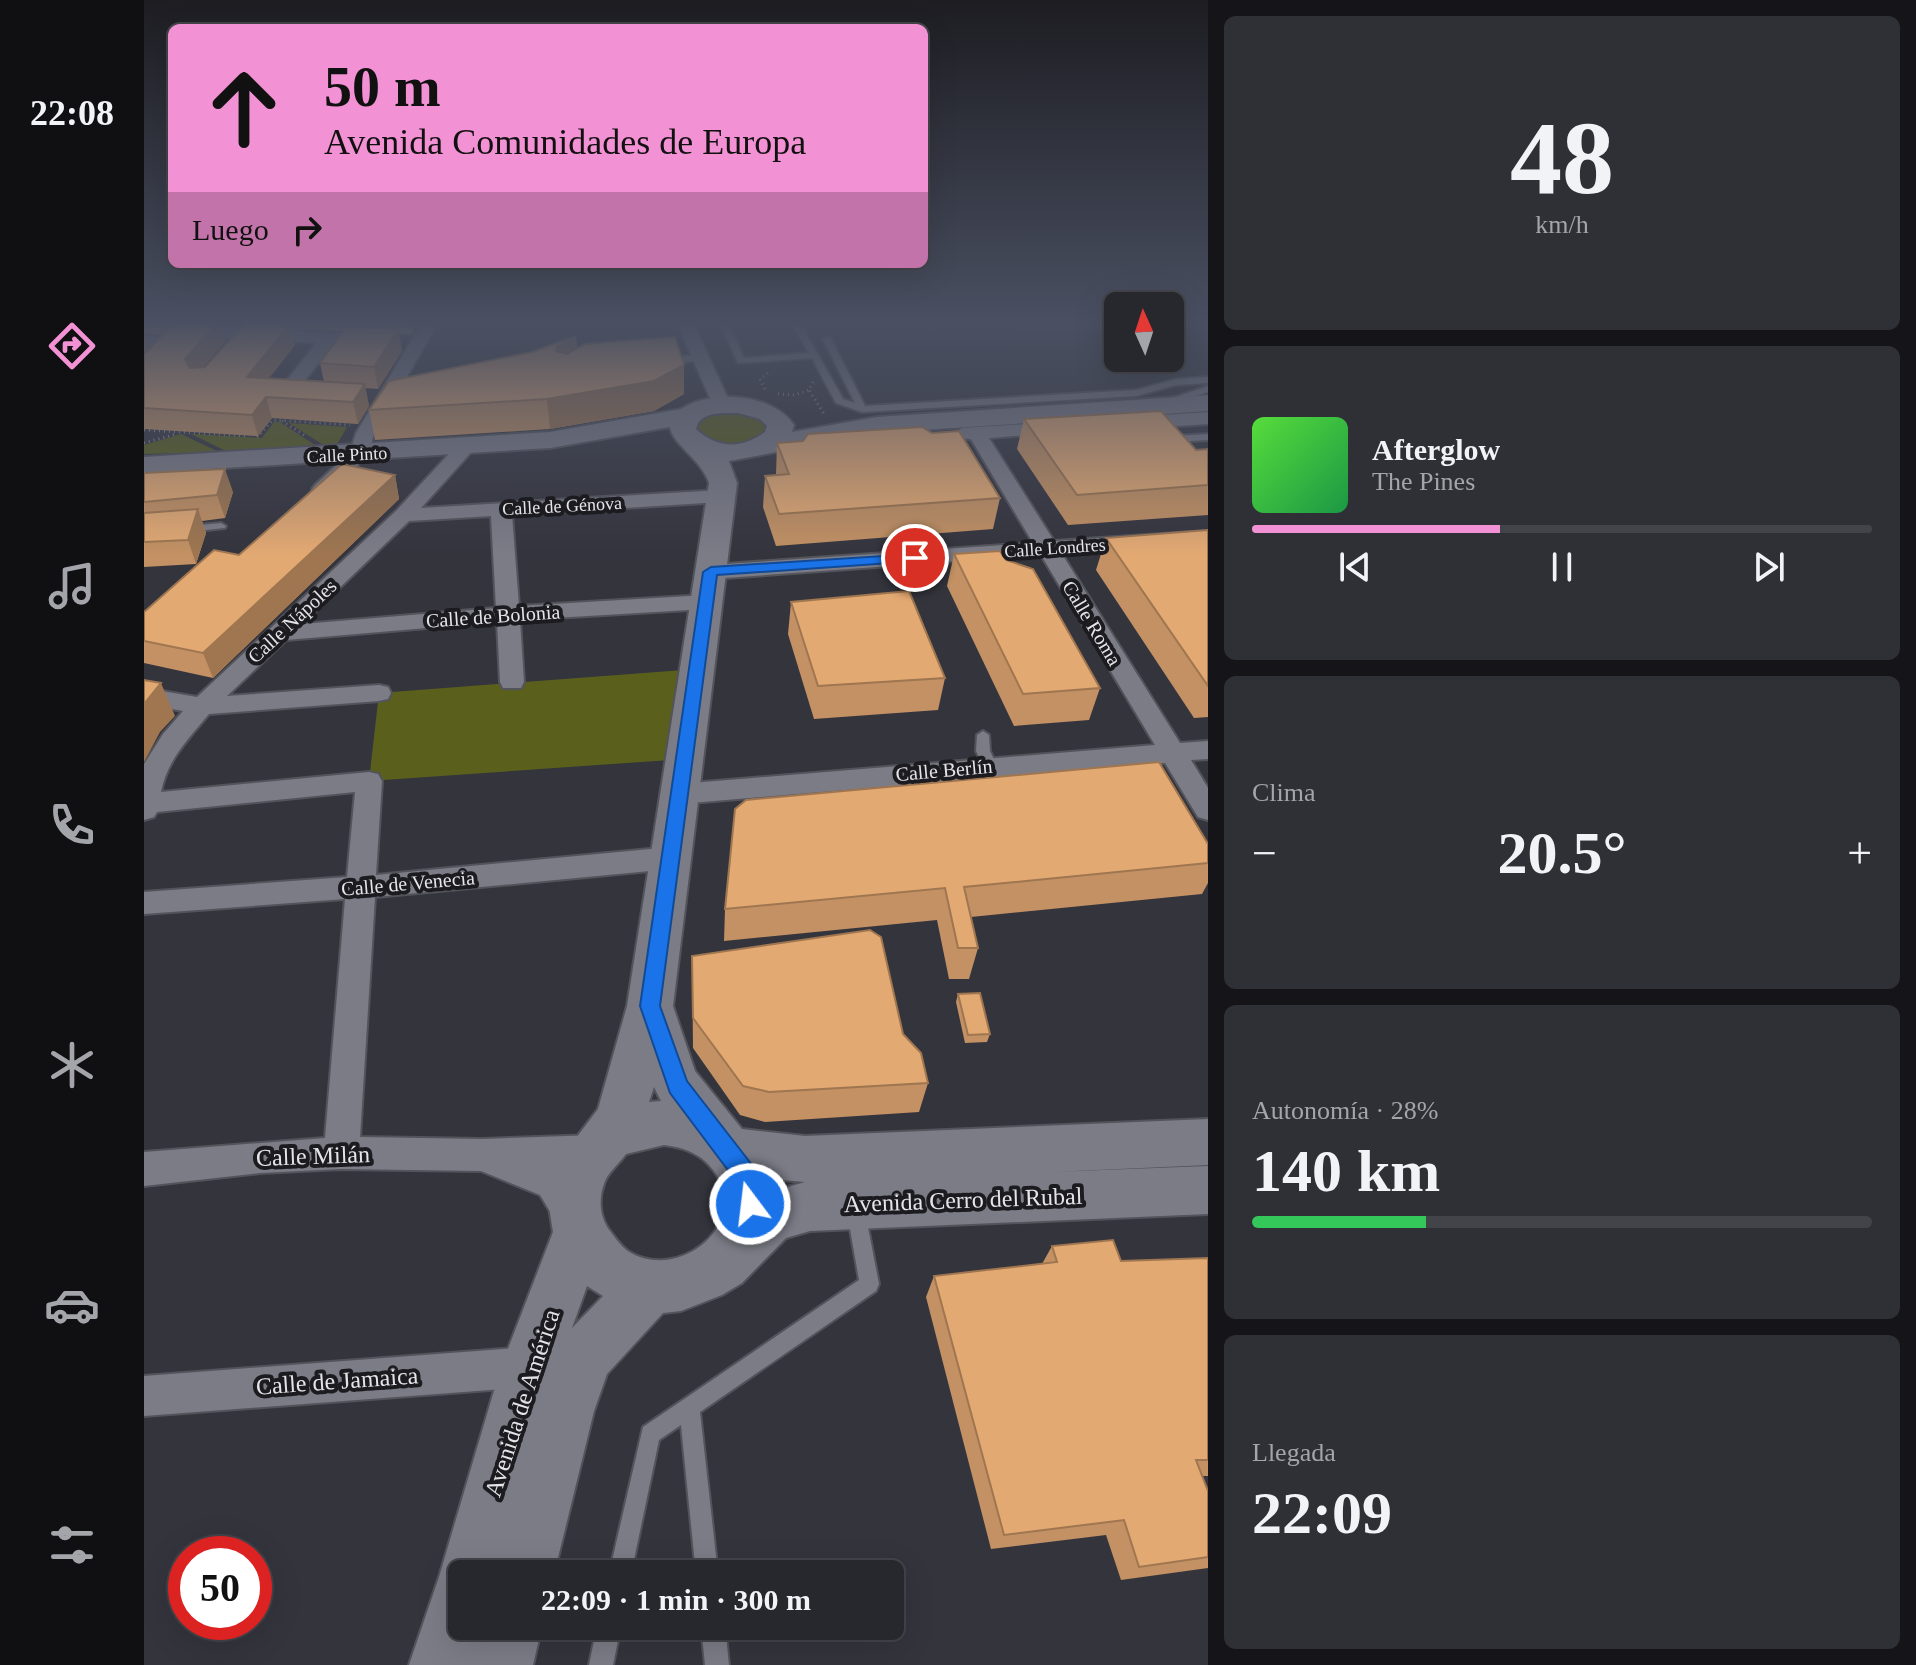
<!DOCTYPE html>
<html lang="es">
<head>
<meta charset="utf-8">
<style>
  :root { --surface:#27272e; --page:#2f2f36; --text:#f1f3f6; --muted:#a4a5aa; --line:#43444a; --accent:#f391d5 }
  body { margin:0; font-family:Georgia,serif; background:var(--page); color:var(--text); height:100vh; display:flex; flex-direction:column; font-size:30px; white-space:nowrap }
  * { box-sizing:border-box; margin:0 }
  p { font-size:26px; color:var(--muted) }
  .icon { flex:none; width:44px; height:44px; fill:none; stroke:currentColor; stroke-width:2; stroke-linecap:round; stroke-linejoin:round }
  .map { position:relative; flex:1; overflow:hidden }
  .drawer { display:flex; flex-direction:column; gap:16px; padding:16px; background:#151519; width:708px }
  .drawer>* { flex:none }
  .hud { position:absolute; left:24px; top:24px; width:760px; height:244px; border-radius:12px; box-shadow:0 8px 32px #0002,0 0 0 2px var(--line); background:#f391d5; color:#111; overflow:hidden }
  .needle { width:52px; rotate:357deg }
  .tools { position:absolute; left:960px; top:292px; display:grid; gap:16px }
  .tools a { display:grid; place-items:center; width:80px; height:80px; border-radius:12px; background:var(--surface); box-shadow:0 8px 32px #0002,0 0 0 2px var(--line); font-size:40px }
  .speed { position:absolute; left:24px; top:1536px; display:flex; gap:16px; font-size:40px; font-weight:700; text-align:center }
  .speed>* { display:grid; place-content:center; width:104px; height:104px; border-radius:50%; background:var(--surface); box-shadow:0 8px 32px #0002,0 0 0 2px var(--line); line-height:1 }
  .speed .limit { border:12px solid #d22; background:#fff; color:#111 }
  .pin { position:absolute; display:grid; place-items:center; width:68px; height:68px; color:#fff; margin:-34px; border:4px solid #fff; border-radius:50%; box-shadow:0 2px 8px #0007 }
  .me { position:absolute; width:88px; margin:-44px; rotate:345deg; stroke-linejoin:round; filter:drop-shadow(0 0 6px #0008) }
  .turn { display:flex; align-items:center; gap:28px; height:168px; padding:0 24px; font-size:36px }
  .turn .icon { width:104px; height:104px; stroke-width:2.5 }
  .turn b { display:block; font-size:56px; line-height:68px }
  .then { display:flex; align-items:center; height:76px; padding:0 24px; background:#0003; gap:16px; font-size:30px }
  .big { font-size:60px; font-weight:600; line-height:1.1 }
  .drawer .widget { flex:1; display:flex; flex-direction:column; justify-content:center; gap:12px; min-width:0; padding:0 28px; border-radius:12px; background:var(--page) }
  .drawer .dial { align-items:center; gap:0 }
  .dial b { font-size:104px; line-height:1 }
  .song { display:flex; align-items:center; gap:24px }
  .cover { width:96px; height:96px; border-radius:12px; background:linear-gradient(135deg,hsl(110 70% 55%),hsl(140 70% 35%)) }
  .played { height:8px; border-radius:4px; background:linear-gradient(90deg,var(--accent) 40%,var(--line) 40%) }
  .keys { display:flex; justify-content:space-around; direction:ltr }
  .heat { display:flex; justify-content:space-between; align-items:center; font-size:44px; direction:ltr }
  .charge { height:12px; border-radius:6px; background:linear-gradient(90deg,#34c759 28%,var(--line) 0) }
  .trip { position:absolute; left:304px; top:1560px; width:456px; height:80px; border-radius:12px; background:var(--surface); box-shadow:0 8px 32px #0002,0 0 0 2px var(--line); font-weight:600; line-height:80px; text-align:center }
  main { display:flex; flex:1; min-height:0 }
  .tabs { display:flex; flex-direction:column; width:144px; justify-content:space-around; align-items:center; background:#101012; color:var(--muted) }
  .tabs .icon { width:56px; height:56px }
  .tabs .active { color:var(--accent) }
  .tabs b { font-size:36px; color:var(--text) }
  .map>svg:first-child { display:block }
  .green { fill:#5a601c }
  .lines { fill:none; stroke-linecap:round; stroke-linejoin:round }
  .lane-casing { stroke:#53535b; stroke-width:4 }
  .street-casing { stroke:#53535b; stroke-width:4 }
  .secondary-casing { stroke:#53535b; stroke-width:4 }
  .path { stroke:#8b8b93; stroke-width:3; stroke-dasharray:1 4; stroke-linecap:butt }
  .lane { fill:#7c7c87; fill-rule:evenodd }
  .street { fill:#7c7c87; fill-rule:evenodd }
  .secondary { fill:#7c7c87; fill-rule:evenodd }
  .wall { fill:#c39163; fill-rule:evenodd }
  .shaded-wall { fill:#9f7650 }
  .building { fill:#e3a973; stroke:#9f7650; stroke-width:2 }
  .route { fill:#1a73e8; stroke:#114b97; stroke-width:2 }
  .labels { text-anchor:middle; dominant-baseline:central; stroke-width:8; stroke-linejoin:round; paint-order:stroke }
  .far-street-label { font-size:18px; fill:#e4e4ea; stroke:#1c1c20 }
  .street-label { font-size:20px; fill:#e4e4ea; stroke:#1c1c20 }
  .near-street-label { font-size:24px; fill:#e4e4ea; stroke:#1c1c20 }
</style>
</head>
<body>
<main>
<nav class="tabs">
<b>22:08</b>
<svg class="icon active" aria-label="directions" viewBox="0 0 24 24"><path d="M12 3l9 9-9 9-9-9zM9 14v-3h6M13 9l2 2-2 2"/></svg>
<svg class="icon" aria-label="music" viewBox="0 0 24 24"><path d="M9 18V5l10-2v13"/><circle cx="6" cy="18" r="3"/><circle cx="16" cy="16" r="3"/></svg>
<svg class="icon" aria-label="phone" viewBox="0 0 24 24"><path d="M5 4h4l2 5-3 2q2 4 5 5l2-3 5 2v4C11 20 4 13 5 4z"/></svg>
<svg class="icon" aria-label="climate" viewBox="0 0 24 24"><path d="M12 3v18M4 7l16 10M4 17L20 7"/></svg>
<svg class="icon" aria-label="car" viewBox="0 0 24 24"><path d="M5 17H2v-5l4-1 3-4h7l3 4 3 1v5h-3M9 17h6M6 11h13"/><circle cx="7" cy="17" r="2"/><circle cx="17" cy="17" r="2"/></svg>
<svg class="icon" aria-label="filters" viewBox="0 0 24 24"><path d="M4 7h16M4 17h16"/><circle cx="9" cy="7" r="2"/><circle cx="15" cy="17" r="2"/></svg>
</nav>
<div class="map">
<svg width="1064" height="1665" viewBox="0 0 1064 1665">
  <rect width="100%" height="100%" fill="#34343d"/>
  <g class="green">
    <polygon points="588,410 619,421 623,430 617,439 583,447 552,436 550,422 561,414"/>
    <polygon points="130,422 136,422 174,447 82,451 47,434 118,438"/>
    <polygon points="145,423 203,427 192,446 181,446"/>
    <polygon points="37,434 75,452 0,454 0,445"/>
    <polygon points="553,669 540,759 225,781 235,693"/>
  </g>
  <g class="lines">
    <g class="lane-casing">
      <g id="lane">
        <polygon points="576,323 584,323 600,358 665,353 648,323 656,323 699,399 711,403 679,339 686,337 721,406 992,390 1032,379 1064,377 1064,383 1032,385 992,396 718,412 692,403 668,358 594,363"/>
        <polygon points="555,355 558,356 558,360 520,364 516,361 520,358"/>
        <polygon points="1064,386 1064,392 1019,406 1014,403"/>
        <polygon points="1027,433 1032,436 1064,434 1064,440 1030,442 1022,436"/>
        <polygon points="77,523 82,526 81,528 44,532 39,529 44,526"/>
        <polygon points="839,731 845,735 846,751 853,766 846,771 841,769 832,751 833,735"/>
        <polygon points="712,1203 718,1206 721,1212 735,1284 732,1291 556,1412 574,1574 552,1574 537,1425 515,1440 487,1574 465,1574 499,1427 715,1280 703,1212 706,1206"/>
        <polygon points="453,1626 477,1626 469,1665 445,1665"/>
        <polygon points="557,1626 581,1626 585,1665 561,1665"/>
      </g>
    </g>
    <g class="street-casing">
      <g id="street">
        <polygon points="21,323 232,336 240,341 232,346 189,344 149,396 143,397 134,392 172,343 63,337 23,326"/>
        <polygon points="278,323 294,323 230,433 225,454 185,493 171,493 168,489 171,485 206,452 212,433"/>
        <polygon points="533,323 549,323 587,405 584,409 578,410 569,405"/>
        <polygon points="0,336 26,338 34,343 6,373 0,374 0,359 12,347 0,346"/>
        <polygon points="1064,412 1064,424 989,429 980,423 989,417"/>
        <polygon points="916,422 923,424 925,428 923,432 845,438 910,541 1064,531 1064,543 918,554 1036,743 1064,741 1064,759 1047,760 1064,788 1064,820 1054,817 1021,763 535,804 525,801 521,794 525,787 535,784 1011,745 897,555 567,579 556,572 567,565 889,543 827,439 811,438 809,434 818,428"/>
        <path d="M321 442 331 448 277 508 577 490 587 496 577 502 368 515 375 606 562 595 570 597 573 602 570 607 562 609 376 620 380 682 377 688H359L356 682 353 622 142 640 83 696 235 685 244 687 247 693 244 699 235 701 65 714C45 738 23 760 17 792L225 772 234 774 238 781 232 875 527 847 537 850 541 858 537 866 527 869 231 897 216 1137 338 1139 452 1135 464 1140 470 1151 464 1162 452 1167 415 1169C430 1175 441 1201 447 1216L442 1228 429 1234 416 1228 396 1195 337 1171 197 1169 116 1173 0 1186V1152L181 1138 201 899 0 914V892L203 877 211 792 13 812 10 817 0 820V764L19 734 39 711 0 704V688L53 697 252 511 314 444ZM347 516 352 608 158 624 265 521Z"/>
        <polygon points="386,1347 400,1353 406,1367 400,1381 386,1387 0,1416 0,1376"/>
      </g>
    </g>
    <g class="secondary-casing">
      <path id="secondary" d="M1064 395V411L733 433 585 461 593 483 529 1006 551 1071 598 1129 661 1136 1064 1119V1165L908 1172 1064 1166V1214L666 1231 642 1238 598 1283 578 1295 537 1311 519 1313 463 1374 450 1411 410 1574H318V1626H398L389 1665H265L295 1577 357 1367 409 1232 405 1207 410 1177 423 1150 454 1109 483 1006 565 483C557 459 528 444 526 427L406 448 0 473V457L406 432 537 409C568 389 628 393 650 425L648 432 733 417ZM594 413 616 419 623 426 621 432C598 449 573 449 552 429 556 411 578 413 594 413ZM510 1087 517 1101 505 1102ZM520 1145C545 1148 563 1157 575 1179 600 1230 534 1279 487 1253 479 1249 472 1239 466 1231 456 1218 454 1200 460 1184 463 1173 475 1164 482 1154ZM626 1179 661 1182 630 1191ZM443 1286 459 1296 428 1328Z"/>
    </g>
    <g class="path">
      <polyline points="775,323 803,335 974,326"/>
      <polyline points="669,382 665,390 680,414"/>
      <polyline points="621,389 616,379 624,373"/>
      <polyline points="634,394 650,395 665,390"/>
      <polyline points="138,421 160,435"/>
      <polyline points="0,430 103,436"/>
      <polyline points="113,437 129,420 206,425"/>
      <polyline points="0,443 32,434"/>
    </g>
    <use href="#lane" class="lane"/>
    <use href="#street" class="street"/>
    <use href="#secondary" class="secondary"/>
  </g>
  <g class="wall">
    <path d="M0 323H77L82 341 59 367H61L101 323H274L267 335 255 334 258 351 234 389 221 388 225 406 214 424 128 418 114 436 0 429ZM147 329 199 331 176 363 180 382 125 378 151 345ZM0 334 19 335 5 349Z"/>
    <polygon points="432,336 433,349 540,365 540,394 510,411 406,429 231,440 225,410"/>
    <polygon points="880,419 1052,450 1064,449 1064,515 924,525 873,449"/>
    <polygon points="633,443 856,498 849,529 632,546 619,507 621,476 632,475"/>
    <polygon points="0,473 89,492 81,518 58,521 62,533 52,564 0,567"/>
    <polygon points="251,475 255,499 69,678 0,663 0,612 95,555"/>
    <polygon points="1064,530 1064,717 1050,718 952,570 962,538"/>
    <polygon points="810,554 862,560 956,688 945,720 870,726 803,586"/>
    <polygon points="647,602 801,678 794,710 670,719 644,634"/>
    <polygon points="1064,844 1064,883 1058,894 827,917 834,948 825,979 805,979 793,920 580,941 581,909"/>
    <polygon points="548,956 759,1034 784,1083 775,1112 621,1122 596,1115 549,1048"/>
    <polygon points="814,994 846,1034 843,1042 821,1043 812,1002"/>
    <polygon points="908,1246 977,1261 1064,1258 1064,1476 1058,1476 1064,1491 1064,1568 977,1580 962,1535 847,1549 782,1297 790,1276 898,1264"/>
  </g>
  <g class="shaded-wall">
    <polygon points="74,323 77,323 82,341 48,380 41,359"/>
    <polygon points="265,323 274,323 267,335"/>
    <polygon points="146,324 151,345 109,398 103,377"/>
    <polygon points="254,329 258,351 234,389 230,367"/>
    <polygon points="0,334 5,349 0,356"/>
    <polygon points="432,336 434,364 412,351 413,347"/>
    <polygon points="540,365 540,394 510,411 406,429 403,399"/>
    <polygon points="221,384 225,406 214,424 209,402"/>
    <polygon points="122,397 128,418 114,436 108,415"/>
    <polygon points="81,469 89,492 81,518 73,495"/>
    <polygon points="251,475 255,499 69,678 59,653"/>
    <polygon points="54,509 62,533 52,564 44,540"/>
    <polygon points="17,683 31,716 16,732 0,762 0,704"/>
  </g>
  <g class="building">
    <polygon points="30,323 74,323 41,359 46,368 61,367 101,323 146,324 103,377 221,384 209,402 122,397 108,415 0,408 0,354"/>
    <polygon points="203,326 254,329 230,367 176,363"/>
    <polygon points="432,336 413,347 412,351 423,354 441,344 531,337 540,365 510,381 403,399 225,410 245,381 388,352"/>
    <polygon points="1017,411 1052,450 1064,449 1064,485 933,495 880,419"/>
    <polygon points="778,427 788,433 815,431 856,498 635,514 621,476 645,474 633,443 659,441 664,434"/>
    <polygon points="198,464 251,475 59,653 0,641 0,612 70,550 95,555"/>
    <polygon points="81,469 73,495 0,502 0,473"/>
    <polygon points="54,509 44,540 0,542 0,513"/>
    <polygon points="1064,530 1064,686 962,538"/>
    <polygon points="856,551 862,560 889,569 956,688 879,694 810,554"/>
    <polygon points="765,591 801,678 674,686 647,602"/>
    <polygon points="0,680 17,683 0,704"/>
    <polygon points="1015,762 1064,844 1064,863 820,887 834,948 814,948 801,888 581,909 591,809 602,800"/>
    <polygon points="726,930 737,937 759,1034 777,1053 784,1083 625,1092 599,1086 549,1018 548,956"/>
    <polygon points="836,993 846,1034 824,1035 814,994"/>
    <polygon points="969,1240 977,1261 1064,1258 1064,1460 1052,1460 1064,1491 1064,1557 995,1567 980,1520 860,1535 790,1276 913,1262 908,1246"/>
  </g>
  <linearGradient id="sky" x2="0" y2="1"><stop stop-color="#1d1d22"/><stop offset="0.58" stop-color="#4a5062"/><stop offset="1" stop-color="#4a5062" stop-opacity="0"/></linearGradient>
  <rect width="1064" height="556" fill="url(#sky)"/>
  <polygon class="route" points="771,554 778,558 776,561 573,575 516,1006 543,1081 608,1165 618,1204 615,1212 606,1215 598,1212 589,1177 526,1093 496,1006 559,572 567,567"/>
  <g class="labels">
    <g class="far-street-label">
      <text transform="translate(203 455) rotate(-3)">Calle Pinto</text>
      <text transform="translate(418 506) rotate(-3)">Calle de Génova</text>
      <text transform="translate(911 548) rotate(-4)">Calle Londres</text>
    </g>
    <g class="street-label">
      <text transform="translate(349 616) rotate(-4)">Calle de Bolonia</text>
      <text transform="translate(148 621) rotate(-43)">Calle Nápoles</text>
      <text transform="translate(948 623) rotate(59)">Calle Roma</text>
      <text transform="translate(800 770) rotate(-5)">Calle Berlín</text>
      <text transform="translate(264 883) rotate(-5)">Calle de Venecia</text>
    </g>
    <g class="near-street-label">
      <text transform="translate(169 1156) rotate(-2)">Calle Milán</text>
      <text transform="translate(819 1200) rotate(-2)">Avenida Cerro del Rubal</text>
      <text transform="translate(193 1381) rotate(-4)">Calle de Jamaica</text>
      <text transform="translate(378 1403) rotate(-72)">Avenida de América</text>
    </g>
  </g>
</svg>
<div class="tools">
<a><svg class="needle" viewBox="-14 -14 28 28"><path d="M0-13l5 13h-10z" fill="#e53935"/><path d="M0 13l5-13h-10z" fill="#a4a5aa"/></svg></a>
</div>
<div class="speed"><div class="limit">50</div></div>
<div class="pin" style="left:771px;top:558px;background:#d93025"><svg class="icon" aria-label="arrive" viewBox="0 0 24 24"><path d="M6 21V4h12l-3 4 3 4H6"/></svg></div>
<svg class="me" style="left:606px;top:1204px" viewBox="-20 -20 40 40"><circle r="17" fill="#1a73e8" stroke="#fff" stroke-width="3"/><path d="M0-11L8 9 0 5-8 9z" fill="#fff"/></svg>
<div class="trip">22:09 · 1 min · 300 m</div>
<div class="hud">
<div class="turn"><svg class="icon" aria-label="ahead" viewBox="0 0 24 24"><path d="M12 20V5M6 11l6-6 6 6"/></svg><div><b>50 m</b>Avenida Comunidades de Europa</div></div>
<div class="then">Luego<svg class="icon" aria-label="right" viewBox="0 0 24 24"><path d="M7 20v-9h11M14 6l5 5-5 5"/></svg></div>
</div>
</div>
<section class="drawer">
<div class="widget dial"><b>48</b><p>km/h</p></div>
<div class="widget">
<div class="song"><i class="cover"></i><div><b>Afterglow</b><p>The Pines</p></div></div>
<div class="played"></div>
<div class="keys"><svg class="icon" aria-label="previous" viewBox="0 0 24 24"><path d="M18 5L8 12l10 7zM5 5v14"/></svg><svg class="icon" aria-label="pause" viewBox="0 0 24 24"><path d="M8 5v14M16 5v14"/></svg><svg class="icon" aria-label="next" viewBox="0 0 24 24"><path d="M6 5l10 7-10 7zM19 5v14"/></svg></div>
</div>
<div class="widget"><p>Clima</p>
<div class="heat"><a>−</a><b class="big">20.5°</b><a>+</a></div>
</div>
<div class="widget"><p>Autonomía · 28%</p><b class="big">140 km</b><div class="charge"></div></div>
<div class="widget"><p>Llegada</p><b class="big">22:09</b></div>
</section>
</main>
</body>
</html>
